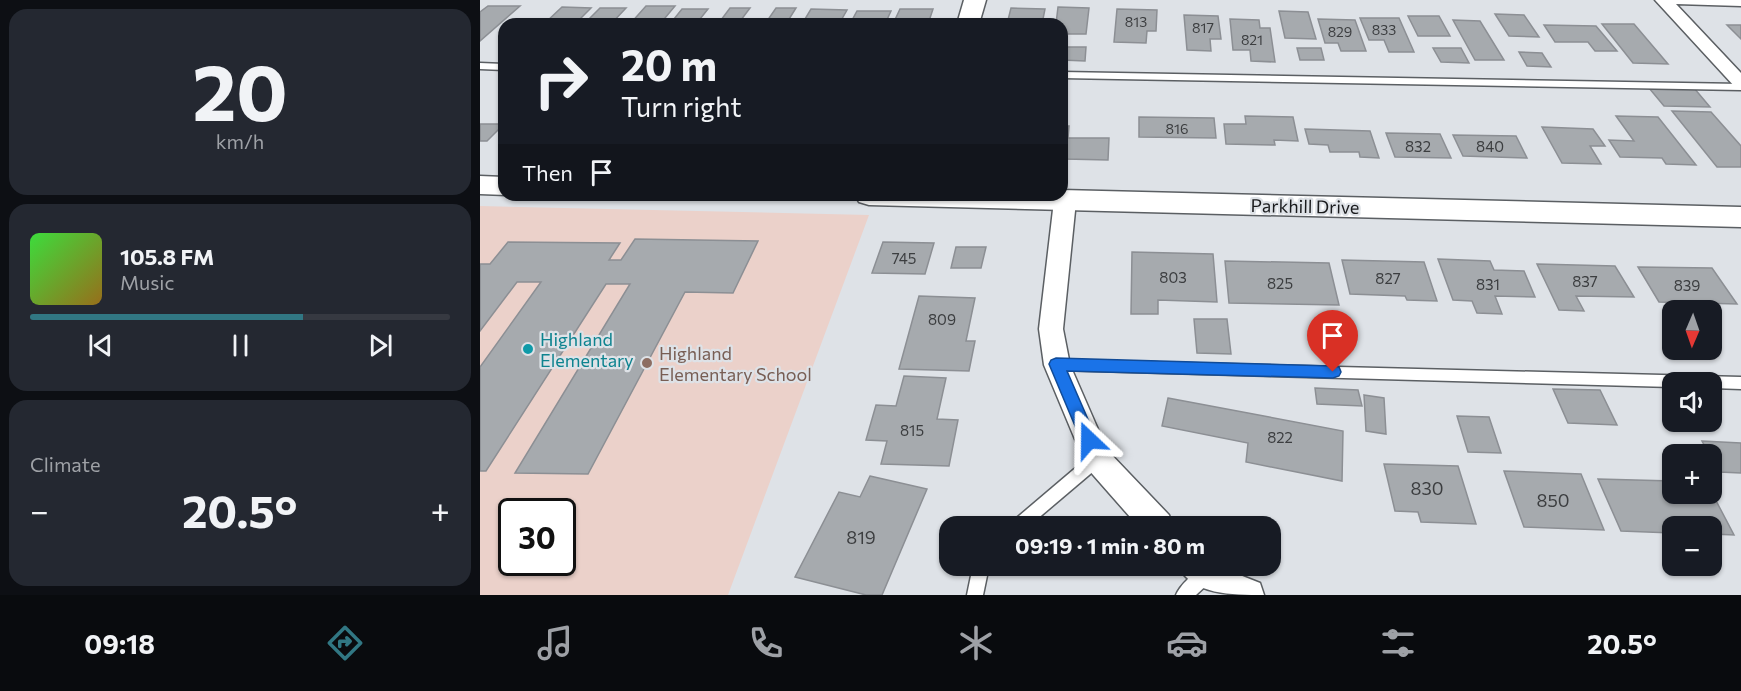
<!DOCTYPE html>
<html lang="en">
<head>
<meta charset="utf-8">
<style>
  :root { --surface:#171b24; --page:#242831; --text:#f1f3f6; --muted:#9ea1a6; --line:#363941; --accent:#317783 }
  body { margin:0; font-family:Commissioner,sans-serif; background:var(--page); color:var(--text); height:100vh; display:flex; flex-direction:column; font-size:22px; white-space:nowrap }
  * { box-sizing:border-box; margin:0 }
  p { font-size:20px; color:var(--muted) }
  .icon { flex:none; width:33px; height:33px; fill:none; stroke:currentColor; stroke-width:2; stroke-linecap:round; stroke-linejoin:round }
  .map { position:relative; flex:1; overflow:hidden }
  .details { display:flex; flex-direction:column; gap:9px; padding:9px; background:#0d0f14; width:480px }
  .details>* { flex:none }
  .hud { position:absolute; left:18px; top:18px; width:570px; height:183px; border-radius:18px; box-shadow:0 2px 4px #0004; background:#171b24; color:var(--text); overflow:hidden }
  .needle { width:39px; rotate:182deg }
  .tools { position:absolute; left:1182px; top:300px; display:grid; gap:12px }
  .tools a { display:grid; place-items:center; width:60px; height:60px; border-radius:12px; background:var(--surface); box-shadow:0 2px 4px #0004; font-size:30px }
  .speed { position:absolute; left:18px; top:498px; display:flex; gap:12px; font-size:30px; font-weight:700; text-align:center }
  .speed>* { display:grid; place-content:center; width:78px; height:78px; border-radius:50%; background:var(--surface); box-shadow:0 2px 4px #0004; line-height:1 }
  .speed .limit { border:3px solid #111; border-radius:9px; background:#fff; color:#111 }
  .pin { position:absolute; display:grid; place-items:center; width:51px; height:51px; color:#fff; margin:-62px -26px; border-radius:50% 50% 50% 0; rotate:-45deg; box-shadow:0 0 6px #0007 }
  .pin .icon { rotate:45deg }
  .me { position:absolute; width:66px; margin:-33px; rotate:337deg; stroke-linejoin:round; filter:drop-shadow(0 0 4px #0008) }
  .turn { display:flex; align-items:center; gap:21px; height:126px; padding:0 24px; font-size:27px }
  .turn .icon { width:78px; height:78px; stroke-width:2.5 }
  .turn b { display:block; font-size:42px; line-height:51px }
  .then { display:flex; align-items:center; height:57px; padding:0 24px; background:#0003; gap:12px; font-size:22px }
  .big { font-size:45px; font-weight:700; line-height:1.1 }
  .details .tile { flex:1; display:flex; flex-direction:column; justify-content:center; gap:9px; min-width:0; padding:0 21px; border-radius:18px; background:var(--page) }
  .details .dial { align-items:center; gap:0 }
  .dial b { font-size:78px; line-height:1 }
  .song { display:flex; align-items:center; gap:18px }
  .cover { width:72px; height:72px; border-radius:9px; background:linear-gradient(135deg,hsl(120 70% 55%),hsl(40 70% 35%)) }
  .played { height:6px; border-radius:3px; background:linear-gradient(90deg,var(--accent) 65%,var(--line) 65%) }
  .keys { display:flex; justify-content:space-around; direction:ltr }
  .heat { display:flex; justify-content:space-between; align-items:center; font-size:33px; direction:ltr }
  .trip { position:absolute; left:459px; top:516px; width:342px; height:60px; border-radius:18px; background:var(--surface); box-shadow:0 2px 4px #0004; font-weight:700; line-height:60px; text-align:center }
  .tabs { display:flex; height:96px; justify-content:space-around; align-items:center; background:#090b0e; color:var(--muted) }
  .tabs .icon { width:42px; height:42px }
  .tabs .active { color:var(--accent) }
  .tabs b { font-size:27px; color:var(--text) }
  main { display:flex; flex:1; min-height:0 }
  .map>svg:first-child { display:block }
  .education { fill:#ebd1ca; fill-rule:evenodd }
  .building { fill:#a6aaae; stroke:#8c8f94; stroke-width:1.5 }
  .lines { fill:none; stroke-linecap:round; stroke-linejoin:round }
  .lane-casing { stroke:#5b5f63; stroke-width:3 }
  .street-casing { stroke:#5b5f63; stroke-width:3 }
  .secondary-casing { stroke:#5b5f63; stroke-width:3 }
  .lane { fill:#fff; fill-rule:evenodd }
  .street { fill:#fff; fill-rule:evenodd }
  .secondary { fill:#fff; fill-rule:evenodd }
  .route { fill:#1a73e8; stroke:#114b97; stroke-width:1.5 }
  .culture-dot { fill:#0f9aa8; stroke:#dee2e7; stroke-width:2 }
  .education-dot { fill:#8d6e63; stroke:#dee2e7; stroke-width:2 }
  .labels { text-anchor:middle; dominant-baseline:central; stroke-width:4.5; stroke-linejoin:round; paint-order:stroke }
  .far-number-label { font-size:14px; fill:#3c3e40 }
  .number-label { font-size:15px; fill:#3c3e40 }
  .street-label { font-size:18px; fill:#191a1c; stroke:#dee2e7 }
  .culture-label { font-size:18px; fill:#0d838f; stroke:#dee2e7; text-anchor:start }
  .education-label { font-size:18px; fill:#785e54; stroke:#dee2e7; text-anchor:start }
  .near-number-label { font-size:18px; fill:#3c3e40 }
</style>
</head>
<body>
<main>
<section class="details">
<div class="tile dial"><b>20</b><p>km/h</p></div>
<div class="tile">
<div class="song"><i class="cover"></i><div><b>105.8 FM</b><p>Music</p></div></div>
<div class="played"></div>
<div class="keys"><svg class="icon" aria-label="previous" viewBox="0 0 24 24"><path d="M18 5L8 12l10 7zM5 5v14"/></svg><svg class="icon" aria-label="pause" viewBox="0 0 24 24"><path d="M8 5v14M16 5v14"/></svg><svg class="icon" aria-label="next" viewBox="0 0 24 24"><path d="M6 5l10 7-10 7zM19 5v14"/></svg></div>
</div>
<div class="tile"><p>Climate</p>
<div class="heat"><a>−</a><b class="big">20.5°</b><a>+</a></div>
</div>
</section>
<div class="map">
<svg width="1261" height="595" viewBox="0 0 1261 595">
  <rect width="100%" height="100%" fill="#dee2e7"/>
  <path class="education" d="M0 206 389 215 248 595H0ZM32 512H82V562H32Z"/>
  <g class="building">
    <polygon points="8,6 40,6 0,41 0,12"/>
    <polygon points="166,6 195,6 180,24 150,24"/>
    <polygon points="82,7 111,8 95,24 64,24"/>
    <polygon points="578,7 609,8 606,34 582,34 582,24 576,24"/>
    <polygon points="120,8 146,8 131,24 104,24"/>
    <polygon points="250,8 270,8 258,24 238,24"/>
    <polygon points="296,8 316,8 306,24 285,24"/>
    <polygon points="531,8 565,9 562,24 527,24"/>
    <polygon points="202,9 228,9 216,24 190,24"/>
    <polygon points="331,9 367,10 359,24 322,24"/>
    <polygon points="420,9 453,9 448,24 413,24"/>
    <polygon points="637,9 677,10 676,31 667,31 666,43 634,42"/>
    <polygon points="377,11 411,11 405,24 370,24"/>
    <polygon points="799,11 828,12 836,39 805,38"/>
    <polygon points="1015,14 1044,15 1059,37 1029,36"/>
    <polygon points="704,15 738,16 741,39 730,39 731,51 707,50"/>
    <polygon points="928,16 959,16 970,36 938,36"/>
    <polygon points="880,18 919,18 934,52 909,52 904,40 889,40"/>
    <polygon points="750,19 779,20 780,28 790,28 795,62 771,61 770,50 753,50"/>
    <polygon points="838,19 875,20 886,51 861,51 858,43 845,43"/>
    <polygon points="973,20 1000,21 1024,60 995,60"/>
    <polygon points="1122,24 1154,24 1188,64 1153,63"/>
    <polygon points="1064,25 1116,26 1137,51 1115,51 1108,42 1075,42"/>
    <polygon points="1247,25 1261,25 1261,39"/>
    <polygon points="582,47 606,47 605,61 582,60"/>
    <polygon points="817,48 841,48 844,60 820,60"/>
    <polygon points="953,48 981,48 989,63 961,62"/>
    <polygon points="1039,52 1062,53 1071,67 1047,66"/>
    <polygon points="1169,88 1214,88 1230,107 1184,106"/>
    <polygon points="1192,111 1231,112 1261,146 1261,167 1237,167"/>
    <polygon points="765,116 813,117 818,141 794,140 795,145 746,144 744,124 766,124"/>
    <polygon points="1136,116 1178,117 1216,165 1186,164 1182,158 1140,157 1129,140 1154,141"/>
    <polygon points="659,117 734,118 736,138 659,137"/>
    <polygon points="0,124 24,124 7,141 0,141"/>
    <polygon points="582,126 589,126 588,138 629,138 628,160 585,159 587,142 582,142"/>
    <polygon points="1062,127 1113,129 1125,146 1110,146 1121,164 1082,163"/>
    <polygon points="825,129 890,131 899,158 880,157 879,152 850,152 848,145 829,144"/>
    <polygon points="906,133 960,134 971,158 915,157"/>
    <polygon points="973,135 1036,136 1047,158 983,156"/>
    <polygon points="155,239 278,241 253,293 205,292 108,474 35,473 150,284 126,284 6,471 0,471 0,367 61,282 37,282 0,331 0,264 10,264 28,242 140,243 129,260 141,260"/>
    <polygon points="403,242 454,243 445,274 392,273"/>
    <polygon points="476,247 506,247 501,268 471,268"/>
    <polygon points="652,252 733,254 737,302 678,300 678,314 651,314"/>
    <polygon points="958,259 1010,261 1014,270 1044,271 1055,297 1015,296 1022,314 997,313 992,301 973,300"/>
    <polygon points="862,260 944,262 957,301 927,300 925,296 870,294"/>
    <polygon points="745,261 849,263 859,305 749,303"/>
    <polygon points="1057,264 1135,266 1154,297 1096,296 1104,311 1079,310"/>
    <polygon points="1158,267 1232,268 1257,304 1179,302"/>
    <polygon points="439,296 495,298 486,341 495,341 489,371 419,369"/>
    <polygon points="714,319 747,319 751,354 717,353"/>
    <polygon points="424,376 466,378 457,419 478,420 469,466 401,464 407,441 386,440 396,405 416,406"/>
    <polygon points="835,388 878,390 882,406 837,404"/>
    <polygon points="1073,389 1120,390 1137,425 1088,423"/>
    <polygon points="884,395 904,398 906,434 886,431"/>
    <polygon points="688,398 863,431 862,481 766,462 768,443 682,426"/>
    <polygon points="977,416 1009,417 1021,453 988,452"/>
    <polygon points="1222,441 1261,443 1261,473 1239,472"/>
    <polygon points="904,464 978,466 996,524 941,522 938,512 915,511"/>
    <polygon points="1024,471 1101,474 1124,530 1044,527"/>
    <polygon points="390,476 447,489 402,595 386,595 315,577 359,492 380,497"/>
    <polygon points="1118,479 1192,481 1192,494 1232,493 1254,535 1232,534 1232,526 1192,526 1192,533 1141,531"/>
  </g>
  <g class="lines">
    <g class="lane-casing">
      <g id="lane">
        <polygon points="0,63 24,64 24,70 0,69"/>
        <polygon points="582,72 1261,84 1261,90 582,78"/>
        <polygon points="577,360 1261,377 1261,389 1232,388 1232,382 1192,382 1192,387 577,370 572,369 571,365 572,361"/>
        <polygon points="617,452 622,454 624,459 622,464 549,526 531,526 533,521 612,454"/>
        <polygon points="493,566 509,566 503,595 487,595"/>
        <path d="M724 568 730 570 732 576 730 582 716 595H696C700 585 714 572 724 568Z"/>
      </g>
    </g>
    <g class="street-casing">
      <g id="street">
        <polygon points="1175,0 1261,0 1261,6 1196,4 1261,73 1261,88 1255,87"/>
        <polygon points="585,194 593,196 596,201 583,329 590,365 627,450 689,515 693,526 658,526 607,468 564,365 559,329 574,201 577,196"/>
        <path d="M698 566H737L780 583 784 595C751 595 713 595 698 566Z"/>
      </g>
    </g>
    <g class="secondary-casing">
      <g id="secondary">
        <polygon points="484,0 506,0 499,24 477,24"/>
        <polygon points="0,176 24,177 26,195 0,194"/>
        <polygon points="582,190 1261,207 1261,227 389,205 379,202 375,195 582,195"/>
      </g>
    </g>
    <use href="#lane" class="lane"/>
    <use href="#street" class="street"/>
    <use href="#secondary" class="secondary"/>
  </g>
  <polygon class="route" points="576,358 853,366 859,367 861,372 859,376 853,378 587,371 617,440 615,445 609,447 603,445 569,364 571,360"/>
  <circle class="culture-dot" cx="48" cy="349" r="6"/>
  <circle class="education-dot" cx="167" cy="363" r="6"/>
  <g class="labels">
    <g class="far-number-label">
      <text x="656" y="21">813</text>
      <text x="723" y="27">817</text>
      <text x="904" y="29">833</text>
      <text x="860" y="31">829</text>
      <text x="772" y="39">821</text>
      <text x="697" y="128">816</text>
    </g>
    <g class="number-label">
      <text x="938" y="146">832</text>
      <text x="1010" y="146">840</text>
      <text x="424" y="258">745</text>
      <text x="693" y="277">803</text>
      <text x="908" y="278">827</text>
      <text x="1105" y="281">837</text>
      <text x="800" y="283">825</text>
      <text x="1008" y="284">831</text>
      <text x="1207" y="285">839</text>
      <text x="462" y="319">809</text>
      <text x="432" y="430">815</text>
      <text x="800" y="437">822</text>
    </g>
    <g class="street-label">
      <text transform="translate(825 206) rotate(1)">Parkhill Drive</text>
    </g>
    <g class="culture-label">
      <text x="60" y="339">Highland<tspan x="60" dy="21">Elementary</tspan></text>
    </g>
    <g class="education-label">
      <text x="179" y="353">Highland<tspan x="179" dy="21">Elementary School</tspan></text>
    </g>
    <g class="near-number-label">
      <text x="947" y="488">830</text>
      <text x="1073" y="500">850</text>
      <text x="381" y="537">819</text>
    </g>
  </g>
</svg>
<div class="tools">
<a><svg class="needle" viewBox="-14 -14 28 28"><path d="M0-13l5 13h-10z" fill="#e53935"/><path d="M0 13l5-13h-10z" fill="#9ea1a6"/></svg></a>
<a><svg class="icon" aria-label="sound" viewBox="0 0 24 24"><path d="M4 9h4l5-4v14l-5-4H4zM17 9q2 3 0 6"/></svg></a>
<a>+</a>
<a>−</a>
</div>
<div class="speed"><div class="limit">30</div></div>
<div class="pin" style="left:853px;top:372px;background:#d93025"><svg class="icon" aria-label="arrive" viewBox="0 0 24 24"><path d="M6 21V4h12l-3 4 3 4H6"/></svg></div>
<svg class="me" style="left:609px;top:440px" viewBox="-20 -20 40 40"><path d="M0-17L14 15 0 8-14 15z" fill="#1a73e8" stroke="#fff" stroke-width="4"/></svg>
<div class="trip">09:19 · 1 min · 80 m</div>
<div class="hud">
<div class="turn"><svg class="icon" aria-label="right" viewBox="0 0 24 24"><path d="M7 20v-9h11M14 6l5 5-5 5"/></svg><div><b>20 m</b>Turn right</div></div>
<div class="then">Then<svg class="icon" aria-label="arrive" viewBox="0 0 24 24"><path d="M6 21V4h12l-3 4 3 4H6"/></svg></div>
</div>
</div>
</main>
<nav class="tabs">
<b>09:18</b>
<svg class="icon active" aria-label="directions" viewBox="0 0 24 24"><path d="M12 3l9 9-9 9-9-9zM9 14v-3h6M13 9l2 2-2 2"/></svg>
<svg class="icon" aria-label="music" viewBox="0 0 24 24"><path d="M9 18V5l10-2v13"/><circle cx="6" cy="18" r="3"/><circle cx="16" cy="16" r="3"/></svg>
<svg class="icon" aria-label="phone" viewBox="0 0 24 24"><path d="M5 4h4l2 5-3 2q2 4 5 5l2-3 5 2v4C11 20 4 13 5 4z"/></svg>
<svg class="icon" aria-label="climate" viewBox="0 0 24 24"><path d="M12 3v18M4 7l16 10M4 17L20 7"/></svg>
<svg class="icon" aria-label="car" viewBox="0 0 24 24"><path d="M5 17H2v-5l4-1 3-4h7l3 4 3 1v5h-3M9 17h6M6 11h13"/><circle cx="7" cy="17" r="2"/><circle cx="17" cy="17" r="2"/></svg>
<svg class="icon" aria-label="filters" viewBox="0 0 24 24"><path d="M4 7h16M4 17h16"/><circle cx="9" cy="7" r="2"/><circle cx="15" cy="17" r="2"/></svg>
<b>20.5°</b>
</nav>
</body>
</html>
